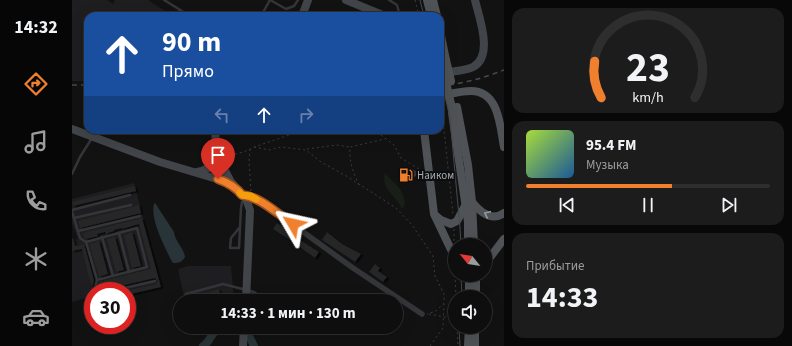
<!DOCTYPE html>
<html lang="ru">
<head>
<meta charset="utf-8">
<style>
  :root { --surface:#0e0e0e; --page:#1c1c1c; --text:#f1f3f6; --muted:#9b9c9e; --line:#2e2e2e; --accent:#f0802d }
  body { margin:0; font-family:"Source Sans 3",sans-serif; background:var(--page); color:var(--text); height:100vh; display:flex; flex-direction:column; font-size:15px; white-space:nowrap }
  * { box-sizing:border-box; margin:0 }
  p { font-size:13px; color:var(--muted) }
  .icon { flex:none; width:22px; height:22px; fill:none; stroke:currentColor; stroke-width:2; stroke-linecap:round; stroke-linejoin:round }
  .map { position:relative; flex:1; overflow:hidden }
  .side { display:flex; flex-direction:column; gap:8px; padding:8px; background:#080808; width:288px }
  .side>* { flex:none }
  .top-card { position:absolute; left:12px; top:12px; width:360px; height:122px; border-radius:12px; box-shadow:0 4px 16px #0002,0 0 0 1px var(--line); background:#1a4fa0; color:#fff; overflow:hidden }
  .needle { width:26px; rotate:300deg }
  .tools { position:absolute; left:376px; top:238px; display:grid; gap:8px }
  .tools a { display:grid; place-items:center; width:44px; height:44px; border-radius:50%; background:var(--surface); box-shadow:0 4px 16px #0002,0 0 0 1px var(--line); font-size:20px }
  .speed { position:absolute; left:12px; top:282px; display:flex; gap:8px; font-size:20px; font-weight:700; text-align:center }
  .speed>* { display:grid; place-content:center; width:52px; height:52px; border-radius:50%; background:var(--surface); box-shadow:0 4px 16px #0002,0 0 0 1px var(--line); line-height:1 }
  .speed .limit { border:6px solid #d22; background:#fff; color:#111 }
  .pin { position:absolute; display:grid; place-items:center; width:34px; height:34px; color:#fff; margin:-41px -17px; border-radius:50% 50% 50% 0; rotate:-45deg; box-shadow:0 0 4px #0007 }
  .pin .icon { rotate:45deg }
  .me { position:absolute; width:44px; margin:-22px; rotate:306deg; stroke-linejoin:round; filter:drop-shadow(0 0 3px #0008) }
  .turn { display:flex; align-items:center; gap:14px; height:84px; padding:0 12px; font-size:18px }
  .turn .icon { width:52px; height:52px; stroke-width:2.5 }
  .turn b { display:block; font-size:28px; line-height:34px }
  .lanes { display:flex; align-items:center; height:38px; padding:0 12px; background:#0003; justify-content:center; gap:20px; direction:ltr }
  .lanes .off { opacity:.35 }
  .big { font-size:30px; font-weight:700; line-height:1.1 }
  .side .widget { flex:1; display:flex; flex-direction:column; justify-content:center; gap:6px; min-width:0; padding:0 14px; border-radius:12px; background:var(--page) }
  .side .dial { align-items:center; gap:0 }
  .dial svg { height:104px; overflow:visible; fill:none; stroke:var(--line); stroke-width:7; stroke-linecap:round; text-anchor:middle }
  .dial text { fill:var(--text); stroke:none }
  .song { display:flex; align-items:center; gap:12px }
  .cover { width:48px; height:48px; border-radius:6px; background:linear-gradient(135deg,hsl(80 70% 55%),hsl(210 70% 35%)) }
  .played { height:4px; border-radius:2px; background:linear-gradient(90deg,var(--accent) 60%,var(--line) 60%) }
  .keys { display:flex; justify-content:space-around; direction:ltr }
  .trip { position:absolute; left:101px; top:294px; width:230px; height:40px; border-radius:20px; background:var(--surface); box-shadow:0 4px 16px #0002,0 0 0 1px var(--line); font-weight:700; line-height:40px; text-align:center }
  main { display:flex; flex:1; min-height:0 }
  .tabs { display:flex; flex-direction:column; width:72px; justify-content:space-around; align-items:center; background:#060606; color:var(--muted) }
  .tabs .icon { width:28px; height:28px }
  .tabs .on { color:var(--accent) }
  .tabs b { font-size:18px; color:var(--text) }
  .map>svg:first-child { display:block }
  .built { fill:#1e1e20 }
  .green { fill:#191e18 }
  .water { fill:#283437 }
  .lines { fill:none; stroke-linecap:round; stroke-linejoin:round }
  .river { stroke:#283437; stroke-width:8 }
  .building { fill:#252527; filter:url(#shadow) }
  .path { stroke:#393c3f; stroke-width:1; stroke-dasharray:2 3; stroke-linecap:butt }
  .lane { stroke:#333538; stroke-width:2.5 }
  .street { stroke:#333538; stroke-width:5.5 }
  .secondary { stroke:#414448; stroke-width:8 }
  .primary { stroke:#4f5357; stroke-width:8 }
  .tram { stroke:#46494d; stroke-width:1 }
  .rail { stroke:#46494d; stroke-width:1.5; stroke-dasharray:5 4; stroke-linecap:butt }
  .primary-bridge { stroke:#4f5357; stroke-width:8 }
  .oneway { stroke:#929aa1 }
  .route-casing { stroke:#9c531d; stroke-width:10 }
  .route { stroke:#f0802d; stroke-width:7 }
  .slow { stroke:#f59e0b; stroke-width:7 }
  .labels { text-anchor:middle; dominant-baseline:central; stroke-width:4; stroke-linejoin:round; paint-order:stroke }
  .poi-label { font-size:11px; fill:#a3acb4; stroke:#0d0d0e; text-anchor:start }
</style>
</head>
<body>
<main>
<nav class="tabs">
<b>14:32</b>
<svg class="icon on" aria-label="directions" viewBox="0 0 24 24"><path d="M12 3l9 9-9 9-9-9zM9 14v-3h6M13 9l2 2-2 2"/></svg>
<svg class="icon" aria-label="music" viewBox="0 0 24 24"><path d="M9 18V5l10-2v13"/><circle cx="6" cy="18" r="3"/><circle cx="16" cy="16" r="3"/></svg>
<svg class="icon" aria-label="phone" viewBox="0 0 24 24"><path d="M5 4h4l2 5-3 2q2 4 5 5l2-3 5 2v4C11 20 4 13 5 4z"/></svg>
<svg class="icon" aria-label="climate" viewBox="0 0 24 24"><path d="M12 3v18M4 7l16 10M4 17L20 7"/></svg>
<svg class="icon" aria-label="car" viewBox="0 0 24 24"><path d="M5 17H2v-5l4-1 3-4h7l3 4 3 1v5h-3M9 17h6M6 11h13"/><circle cx="7" cy="17" r="2"/><circle cx="17" cy="17" r="2"/></svg>
</nav>
<div class="map">
<svg width="432" height="346" viewBox="0 0 432 346">
  <defs>
    <filter id="shadow"><feDropShadow dx="2.5" dy="1.5" stdDeviation="0" flood-color="#0009"/></filter>
  </defs>
  <rect width="100%" height="100%" fill="#121213"/>
  <g class="built">
    <polygon points="0,0 35,0 41,4 43,0 76,0 101,16 16,16 16,81 0,81"/>
    <polygon points="62,183 88,283 54,291 21,291 21,299 20,296 0,302 0,241 6,239 0,223 0,199"/>
    <polygon points="116,266 159,266 162,301 154,301 153,300 148,301 113,301 106,269"/>
  </g>
  <path class="green" d="M313 173C321 183 332 188 333 204L330 209C328 206 327 202 324 200 317 190 310 187 313 173Z"/>
  <path class="water" d="M83 203 102 232C103 242 112 248 113 257 110 262 107 263 101 263L99 260C92 245 78 219 82 204Z"/>
  <g class="lines">
    <path class="river" d="M131 346C137 343 138 336 143 332 149 327 171 330 176 335 179 338 180 343 182 346"/>
  </g>
  <g class="building">
    <polygon points="63,186 64,191 1,206 0,202"/>
    <polygon points="67,205 69,213 8,228 6,221"/>
    <polygon points="70,218 89,287 55,295 55,291 52,291 84,284 86,281 83,278 27,291 26,286 27,282 79,269 67,224 50,229 50,228 42,230 42,231 34,234 33,232 25,234 26,236 14,239 12,237 11,233"/>
    <polygon points="205,223 215,229 216,227 220,229 217,233 247,252 243,258 229,248 229,247 201,229"/>
    <polygon points="60,232 69,266 60,268 52,235"/>
    <polygon points="255,232 270,244 289,254 283,262 250,240"/>
    <polygon points="43,237 52,270 44,272 35,239"/>
    <polygon points="1,238 3,246 12,244 22,280 21,285 19,285 10,249 0,251 0,239"/>
    <polygon points="27,241 36,274 27,277 17,244"/>
    <polygon points="303,264 308,268 306,271 315,277 311,282 297,272"/>
    <polygon points="147,289 149,298 138,301 129,301 128,295"/>
  </g>
  <g class="lines">
    <g class="path">
      <polyline points="343,0 347,16"/>
      <polyline points="369,102 381,214"/>
      <polyline points="303,130 305,132 312,130"/>
      <polyline points="305,132 322,145 329,158 347,169"/>
      <polyline points="182,147 197,150 209,147 234,150 249,162 276,177 324,208 340,225 361,256 363,276 372,294 372,303 364,311 355,314"/>
      <polyline points="178,149 177,161 179,192"/>
      <polyline points="235,149 265,145 277,147"/>
      <path d="M153 155C162 155 174 152 182 147L232 130"/>
      <path d="M287 185C281 172 277 162 278 147L313 139"/>
      <polyline points="382,229 382,242"/>
      <polyline points="383,265 383,272"/>
      <polyline points="383,275 384,297"/>
      <polyline points="357,314 383,319"/>
      <polyline points="385,327 386,346"/>
      <polyline points="358,346 371,328 372,304"/>
    </g>
    <g class="lane">
      <polyline points="92,0 118,16"/>
      <polyline points="198,0 214,9 222,6 226,0"/>
      <polyline points="317,0 325,5 328,16"/>
      <polyline points="104,16 108,10"/>
      <polyline points="189,16 198,0"/>
      <polyline points="345,173 338,179 334,180 331,177 331,173 333,170 337,169 345,173 355,172"/>
      <polyline points="0,174 8,157 20,138"/>
      <polyline points="0,210 58,195"/>
      <polyline points="0,212 2,218 59,205"/>
      <polyline points="2,218 8,238 14,242 65,228 75,267 25,280 14,242"/>
      <polyline points="168,227 167,248 158,248 159,238 168,227 169,208 170,202 173,200"/>
      <polyline points="6,231 68,216"/>
      <polyline points="47,233 57,272"/>
      <polyline points="30,237 41,276"/>
      <polyline points="23,291 23,288 25,280"/>
      <polyline points="40,291 83,281"/>
      <polyline points="114,294 151,284 182,292 194,301"/>
    </g>
    <polyline class="street" points="171,195 179,196 187,200 281,268 350,314"/>
    <g class="secondary">
      <polyline points="274,0 313,16"/>
      <polyline points="230,16 236,0"/>
      <path d="M371 73C378 72 396 70 401 67 422 56 407 17 403 0"/>
      <polyline points="0,129 88,162 155,182 163,187"/>
      <polyline points="144,154 159,182 174,199 178,210 174,301"/>
      <path d="M125 172C149 168 144 149 143 130"/>
      <polyline points="171,346 172,327"/>
    </g>
    <g class="primary">
      <polyline points="355,0 359,16"/>
      <polyline points="361,0 365,16"/>
      <polyline points="368,31 374,60"/>
      <path d="M368 96C378 94 389 91 399 91 427 91 428 126 432 147"/>
      <polyline points="385,107 396,165 400,202 402,245"/>
      <polyline points="380,113 396,222 396,245"/>
      <polyline points="352,130 362,214 383,258"/>
      <path d="M400 202C408 212 420 222 432 213"/>
      <polyline points="363,215 369,220 379,224 385,221 393,206"/>
      <polyline points="413,264 432,239"/>
      <polyline points="397,275 397,297"/>
      <polyline points="404,297 404,275"/>
      <polyline points="396,346 397,327"/>
      <polyline points="403,346 403,327"/>
    </g>
    <g class="tram">
      <polyline points="348,0 352,16"/>
      <polyline points="368,75 378,118 388,228 389,245"/>
      <polyline points="389,275 390,297"/>
      <polyline points="387,327 388,346"/>
    </g>
    <g class="rail">
      <polyline points="0,85 16,85"/>
      <path d="M368 86C390 84 412 78 432 70"/>
    </g>
    <g class="primary-bridge">
      <polyline points="374,60 379,81"/>
      <polyline points="369,61 380,108"/>
    </g>
  </g>
  <defs><path id="oneway-chevron" d="M-2-3.5L2.5 0L-2 3.5" fill="none" stroke-width="1.6" stroke-linecap="round" stroke-linejoin="round"/></defs>
  <use class="oneway" href="#oneway-chevron" transform="translate(415 214) rotate(-155)"/>
  <g class="lines">
    <g class="route-casing">
      <path id="route" d="M146 179C157 183 164 187 170 195 189 197 205 214 221 224"/>
    </g>
    <use href="#route" class="route"/>
    <polyline class="slow" points="168,193 170,195 179,196 184,199"/>
  </g>
  <defs>
    <g id="fuel-bare" transform="scale(1.08)"><path d="M-5.5-6h7V0h2V4h1.3V-2.5L3-4.5l.8-.8L6-3V5H2.5V1h-1V6h-7ZM-4.2-4.7v3.2H.2V-4.7Z" fill="#f0802d" stroke="#0d0d0e" stroke-width="2.5" paint-order="stroke"/></g>
  </defs>
  <g fill-rule="evenodd">
    <use href="#fuel-bare" x="334" y="175"/>
  </g>
  <g class="labels">
    <g class="poi-label">
      <text x="345" y="175">Наиком</text>
    </g>
  </g>
</svg>
<div class="tools">
<a><svg class="needle" viewBox="-14 -14 28 28"><path d="M0-13l5 13h-10z" fill="#e53935"/><path d="M0 13l5-13h-10z" fill="#9b9c9e"/></svg></a>
<a><svg class="icon" aria-label="sound" viewBox="0 0 24 24"><path d="M4 9h4l5-4v14l-5-4H4zM17 9q2 3 0 6"/></svg></a>
</div>
<div class="speed"><div class="limit">30</div></div>
<div class="pin" style="left:146px;top:179px;background:#d93025"><svg class="icon" aria-label="arrive" viewBox="0 0 24 24"><path d="M6 21V4h12l-3 4 3 4H6"/></svg></div>
<svg class="me" style="left:221px;top:224px" viewBox="-20 -20 40 40"><path d="M0-17L14 15 0 8-14 15z" fill="#f0802d" stroke="#fff" stroke-width="4"/></svg>
<div class="trip">14:33 · 1 мин · 130 m</div>
<div class="top-card">
<div class="turn"><svg class="icon" aria-label="ahead" viewBox="0 0 24 24"><path d="M12 20V5M6 11l6-6 6 6"/></svg><div><b>90 m</b>Прямо</div></div>
<div class="lanes"><svg class="icon off" aria-label="left" viewBox="0 0 24 24"><path d="M17 20v-9H6M10 6l-5 5 5 5"/></svg><svg class="icon" aria-label="ahead" viewBox="0 0 24 24"><path d="M12 20V5M6 11l6-6 6 6"/></svg><svg class="icon off" aria-label="right" viewBox="0 0 24 24"><path d="M7 20v-9h11M14 6l5 5-5 5"/></svg></div>
</div>
</div>
<section class="side">
<div class="widget dial"><svg viewBox="0 0 100 80">
<path d="M14 69A42 42 0 1 1 86 69"/>
<path d="M14 69A42 42 0 0 1 9 41" stroke="#f0802d"/>
<text x="50" y="56" font-size="32" font-weight="700">23</text>
<text x="50" y="72" font-size="11">km/h</text>
</svg></div>
<div class="widget">
<div class="song"><i class="cover"></i><div><b>95.4 FM</b><p>Музыка</p></div></div>
<div class="played"></div>
<div class="keys"><svg class="icon" aria-label="previous" viewBox="0 0 24 24"><path d="M18 5L8 12l10 7zM5 5v14"/></svg><svg class="icon" aria-label="pause" viewBox="0 0 24 24"><path d="M8 5v14M16 5v14"/></svg><svg class="icon" aria-label="next" viewBox="0 0 24 24"><path d="M6 5l10 7-10 7zM19 5v14"/></svg></div>
</div>
<div class="widget"><p>Прибытие</p><b class="big">14:33</b></div>
</section>
</main>
</body>
</html>
